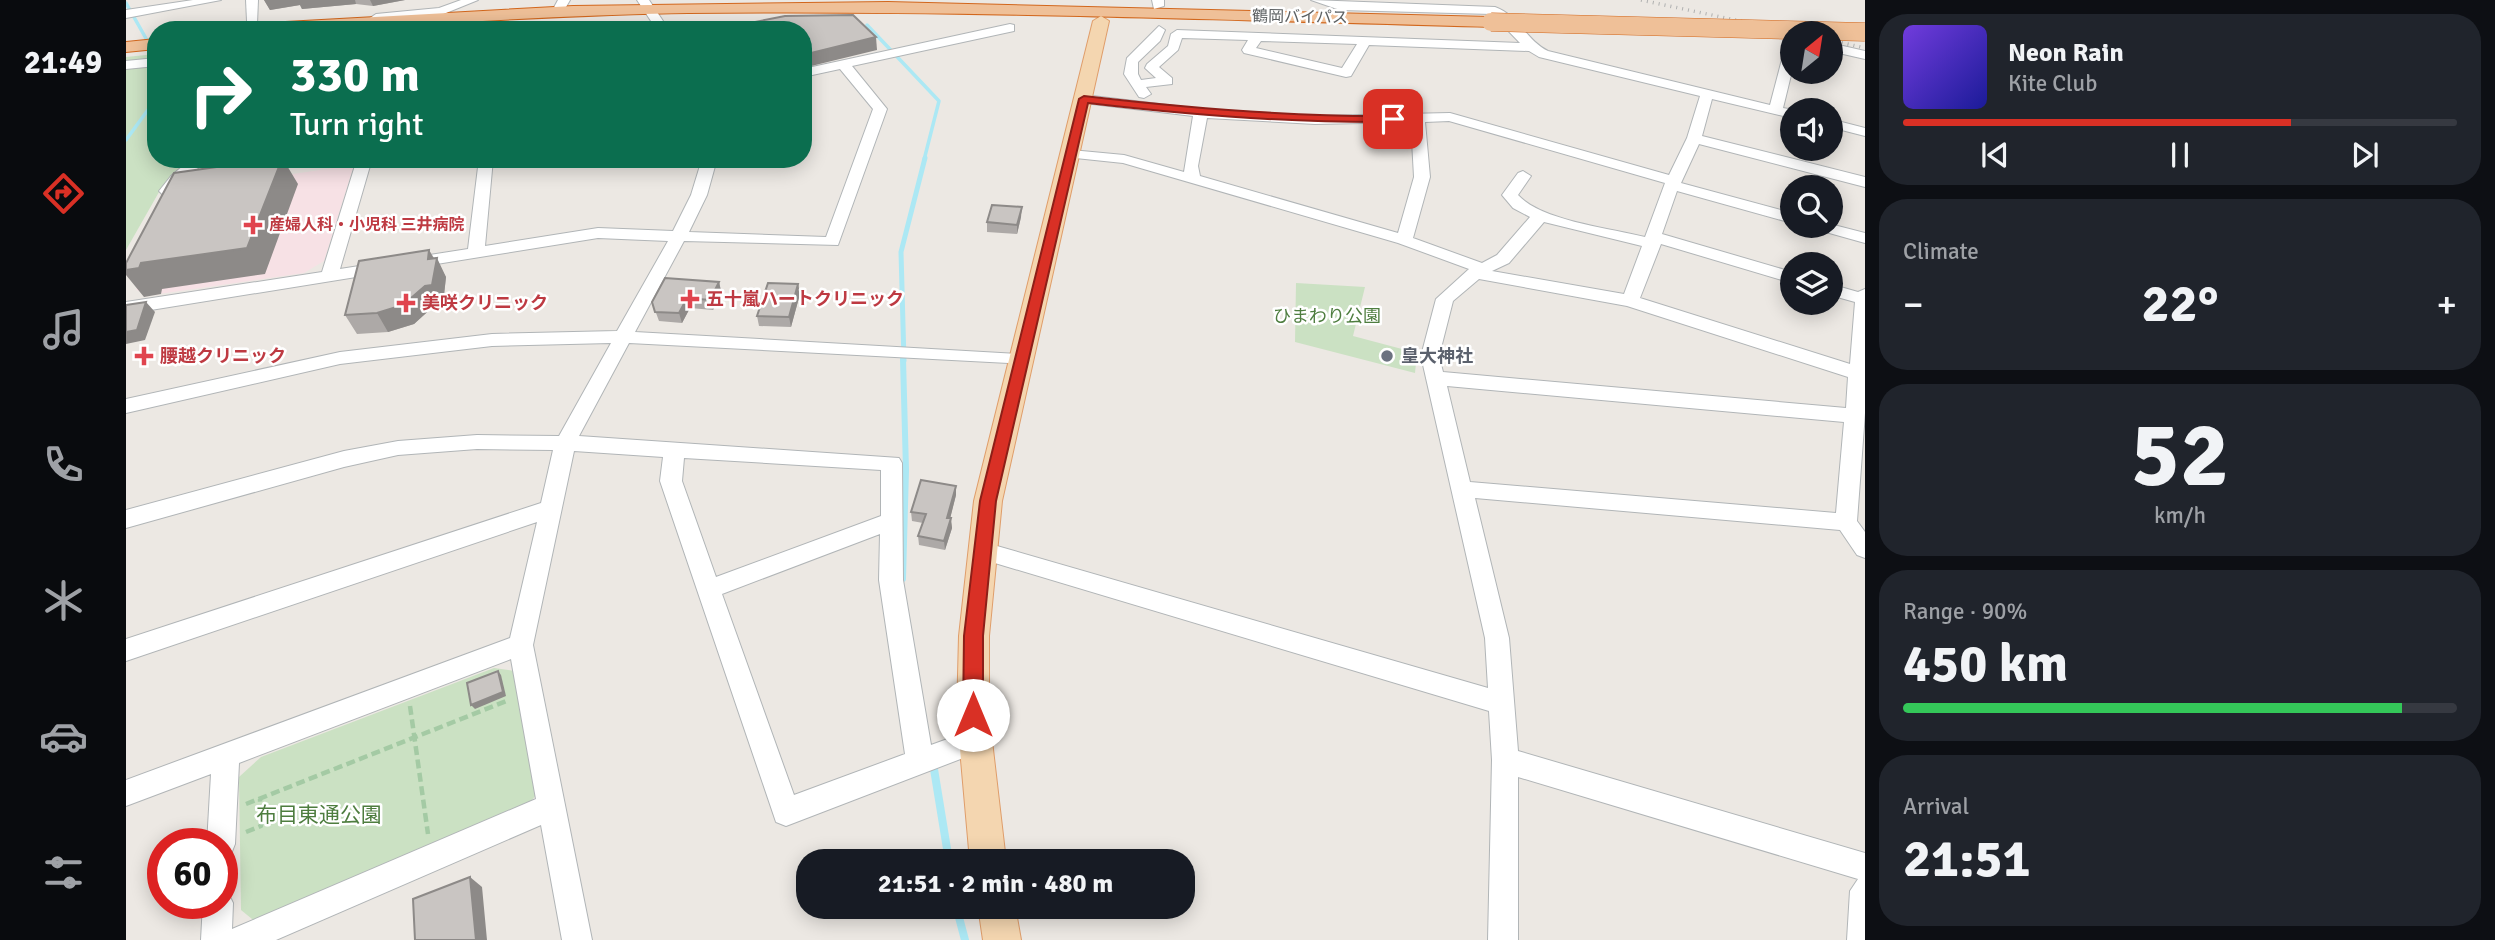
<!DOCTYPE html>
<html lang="en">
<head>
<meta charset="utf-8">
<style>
  :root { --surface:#171b24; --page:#20242c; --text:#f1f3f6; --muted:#9ea1a6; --line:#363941; --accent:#d93025 }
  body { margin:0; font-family:Signika,"Noto Sans JP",sans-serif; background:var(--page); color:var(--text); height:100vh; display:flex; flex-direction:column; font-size:26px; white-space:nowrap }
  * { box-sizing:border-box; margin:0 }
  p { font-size:23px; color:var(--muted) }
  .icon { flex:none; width:38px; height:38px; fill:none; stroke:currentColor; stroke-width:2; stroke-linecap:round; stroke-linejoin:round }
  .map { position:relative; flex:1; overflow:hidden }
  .side { display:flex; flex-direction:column; gap:14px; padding:14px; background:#0d0f14; width:630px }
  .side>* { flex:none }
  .guide { position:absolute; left:21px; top:21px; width:665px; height:147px; border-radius:28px; box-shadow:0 4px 18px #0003; background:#0b6e4f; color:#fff; overflow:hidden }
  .needle { width:46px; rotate:30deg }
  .tools { position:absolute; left:1654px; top:21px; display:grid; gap:14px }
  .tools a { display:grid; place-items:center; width:63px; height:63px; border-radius:50%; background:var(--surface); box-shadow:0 4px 18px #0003; font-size:35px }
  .speed { position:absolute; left:21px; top:828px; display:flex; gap:14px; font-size:35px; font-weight:700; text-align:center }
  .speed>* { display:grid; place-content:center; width:91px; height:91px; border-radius:50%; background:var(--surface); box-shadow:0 4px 18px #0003; line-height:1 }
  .speed .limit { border:10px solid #d22; background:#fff; color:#111 }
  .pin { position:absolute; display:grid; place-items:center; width:60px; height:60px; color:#fff; margin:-30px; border-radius:14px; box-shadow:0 4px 10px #0006 }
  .me { position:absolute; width:77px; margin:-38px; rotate:0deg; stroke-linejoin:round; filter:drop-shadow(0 0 5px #0008) }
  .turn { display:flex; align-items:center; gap:24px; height:147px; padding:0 28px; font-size:32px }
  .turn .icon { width:91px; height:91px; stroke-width:2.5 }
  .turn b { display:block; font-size:49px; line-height:60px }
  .big { font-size:52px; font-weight:700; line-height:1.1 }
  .side .tile { flex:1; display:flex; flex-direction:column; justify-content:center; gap:10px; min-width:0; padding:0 24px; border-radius:28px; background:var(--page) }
  .side .dial { align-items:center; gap:0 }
  .dial b { font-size:91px; line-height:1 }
  .song { display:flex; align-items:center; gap:21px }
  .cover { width:84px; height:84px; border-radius:10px; background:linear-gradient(135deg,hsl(260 70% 55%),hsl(240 70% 35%)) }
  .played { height:7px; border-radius:4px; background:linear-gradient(90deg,var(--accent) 70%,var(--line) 70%) }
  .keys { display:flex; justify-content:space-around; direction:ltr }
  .heat { display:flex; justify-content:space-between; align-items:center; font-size:38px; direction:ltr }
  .charge { height:10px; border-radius:5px; background:linear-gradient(90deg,#34c759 90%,var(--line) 0) }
  .trip { position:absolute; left:670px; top:849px; width:399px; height:70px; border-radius:28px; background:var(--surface); box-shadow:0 4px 18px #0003; font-weight:700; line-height:70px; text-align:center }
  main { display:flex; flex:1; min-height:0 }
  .dock { display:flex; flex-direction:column; width:126px; justify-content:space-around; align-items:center; background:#090b0e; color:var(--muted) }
  .dock .icon { width:49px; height:49px }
  .dock .active { color:var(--accent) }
  .dock b { font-size:32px; color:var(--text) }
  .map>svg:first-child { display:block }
  .medical { fill:#f7e1e5 }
  .green { fill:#cbe1c3 }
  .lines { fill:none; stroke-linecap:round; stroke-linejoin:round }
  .stream-far3 { stroke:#ace8f4; stroke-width:3.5 }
  .stream-far2 { stroke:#ace8f4; stroke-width:5 }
  .stream-far1 { stroke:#ace8f4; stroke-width:6 }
  .stream { stroke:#ace8f4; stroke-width:8 }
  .minor-casing { stroke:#b1b5b7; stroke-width:2 }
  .major-casing { stroke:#df9d6a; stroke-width:2 }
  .highway-casing { stroke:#d2671d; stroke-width:2 }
  .path { stroke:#a4caa4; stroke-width:4.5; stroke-dasharray:9 4.5; stroke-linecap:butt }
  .minor { fill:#fff; fill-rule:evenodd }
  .major { fill:#f4d6b0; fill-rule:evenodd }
  .highway { fill:#efc098; fill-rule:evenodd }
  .rail { stroke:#afb0b0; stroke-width:3.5; stroke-dasharray:1 5; stroke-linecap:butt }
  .highway-bridge-casing { stroke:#d2671d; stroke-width:19; stroke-linecap:butt }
  .highway-bridge { stroke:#efc098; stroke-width:18 }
  .wall { fill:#ada9a7 }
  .shaded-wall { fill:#8d8a88 }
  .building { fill:#c9c5c2; stroke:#8d8a88; stroke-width:2 }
  .route { fill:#d93025; stroke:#8d1f18; stroke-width:2 }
  .health-dot { fill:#e0444e; stroke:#fff; stroke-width:2.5 }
  .worship-dot { fill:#6b7280; stroke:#fff; stroke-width:2.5 }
  .labels { text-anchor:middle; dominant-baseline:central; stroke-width:5; stroke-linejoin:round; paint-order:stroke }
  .far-street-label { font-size:16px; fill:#5c6062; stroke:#fff }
  .far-health-label { font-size:16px; font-weight:bold; fill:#be3a42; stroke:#fff; text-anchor:start }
  .health-label { font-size:18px; font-weight:bold; fill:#be3a42; stroke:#fff; text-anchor:start }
  .park-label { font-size:18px; fill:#4e7d3f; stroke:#fff }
  .worship-label { font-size:18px; font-weight:bold; fill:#5b616d; stroke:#fff; text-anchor:start }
  .near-park-label { font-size:21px; fill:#4e7d3f; stroke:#fff }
</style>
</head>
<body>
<main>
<nav class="dock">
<b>21:49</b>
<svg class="icon active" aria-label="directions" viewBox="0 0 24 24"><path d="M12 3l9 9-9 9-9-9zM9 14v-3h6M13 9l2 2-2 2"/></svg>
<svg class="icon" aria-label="music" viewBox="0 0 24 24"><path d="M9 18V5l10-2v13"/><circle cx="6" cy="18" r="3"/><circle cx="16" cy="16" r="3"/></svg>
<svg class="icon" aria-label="phone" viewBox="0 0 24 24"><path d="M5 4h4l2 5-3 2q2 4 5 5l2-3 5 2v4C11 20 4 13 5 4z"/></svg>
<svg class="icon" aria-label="climate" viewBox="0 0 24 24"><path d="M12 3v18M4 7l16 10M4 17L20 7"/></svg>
<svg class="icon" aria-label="car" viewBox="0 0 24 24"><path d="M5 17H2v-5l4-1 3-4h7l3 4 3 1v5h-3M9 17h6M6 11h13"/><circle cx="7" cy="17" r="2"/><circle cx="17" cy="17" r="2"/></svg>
<svg class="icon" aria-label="filters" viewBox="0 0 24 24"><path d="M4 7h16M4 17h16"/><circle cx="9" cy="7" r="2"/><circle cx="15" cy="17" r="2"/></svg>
</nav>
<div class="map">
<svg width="1739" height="940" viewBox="0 0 1739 940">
  <rect width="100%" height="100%" fill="#ece8e3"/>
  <polygon class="medical" points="228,165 198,261 178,273 26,295 10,290 64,189"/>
  <g class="green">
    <polygon points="30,54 30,159 71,159 37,185 0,250 0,57"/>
    <polygon points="1170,283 1239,287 1227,336 1291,353 1289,373 1169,342"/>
    <polygon points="368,668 389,671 416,786 400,809 131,923 115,910 113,777 135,757"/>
  </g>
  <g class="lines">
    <g class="stream-far3">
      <polyline points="0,3 22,42 30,64"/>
      <polyline points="741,25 813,101 798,160"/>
      <polyline points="0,140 27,103 30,92"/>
    </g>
    <polyline class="stream-far2" points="778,361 775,252 799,158"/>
    <polyline class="stream-far1" points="777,579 780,470 777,359"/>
    <g class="stream">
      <polyline points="807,763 823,861"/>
      <polyline points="830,906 839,940"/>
    </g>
    <g class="minor-casing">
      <g id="minor">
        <polygon points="67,0 95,0 0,18 0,10"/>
        <polygon points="120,0 132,0 131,24 121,21"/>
        <polygon points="335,0 352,0 315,15 250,22 244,18 250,14 313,8"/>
        <polygon points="432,0 444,0 436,14 432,15 426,11"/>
        <polygon points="511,0 523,0 543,30 531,30"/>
        <polygon points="1026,0 1038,0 1038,6 1028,9"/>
        <path d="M1185 0 1369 7C1392 15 1401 41 1422 51L1644 105 1660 44 1666 40V71L1657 108 1668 110 1666 118 1586 99 1576 136 1739 177V187L1573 144 1555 183 1666 213V223L1551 191 1536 234 1666 272V283L1535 244 1514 298 1724 364 1729 302 1704 295V284L1732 292 1739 289V413L1731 521 1739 532V558L1731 555 1714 530 1349 498 1383 638 1392 751 1739 853V940H1721L1724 891 1732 879 1392 777V940H1362L1366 760 1363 711 849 557 846 551 849 545 857 542 1362 688 1359 638 1295 356 1310 299 1343 269 1272 243 997 163 940 157V151L945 150 998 155 1058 172 1067 116 958 103 951 99 958 95 1075 109 1189 116 1324 113 1543 175 1561 138 1574 96 1413 57 1403 51 1243 45 1225 76 1220 77 1118 53 1116 50 1122 40 1056 38 1052 50 1033 67 1046 78V84L1020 87 1025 94 1018 98 1013 97 998 74 1001 58 1033 26 1039 30 1034 41 1012 62V74L1015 80 1030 78 1019 68 1021 64 1042 46 1045 34 1051 30 1394 43 1366 14 1214 10ZM1135 41 1231 44 1216 68 1130 48ZM1081 118 1189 124 1285 122 1288 177 1272 233 1074 176 1072 166ZM1323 121 1539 183 1519 237C1484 228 1416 221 1392 195L1405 176 1397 171 1392 173 1376 195 1387 208 1404 217 1371 255 1356 263 1287 238 1304 177 1299 122ZM1418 222 1516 246 1498 294 1366 271 1383 263ZM1353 279 1501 306 1722 377 1720 408 1317 372 1313 356 1327 301ZM1321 386 1718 422 1710 513 1344 482Z"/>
        <path d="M884 24 888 25V31L726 66 761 109 712 245 558 241 509 332 894 354 903 360 901 364 503 343 453 436 773 458 776 463 777 580 805 745 849 729 858 732 862 741 858 750 660 826 650 822 534 481 537 457 448 451 407 645 466 940H436L415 825 150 940H75L77 903H96V890L102 893 107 903 106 929 410 799 385 659 113 763 109 844 105 854 96 858V844H81L85 774 0 806V780L384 638 411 522 0 661V639L415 503 427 450 351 449 272 455 218 467 0 528V510L218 451 272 441 351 435 433 436 485 343 366 346 214 364 0 413V399L214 352 366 334 491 331 542 241 472 238 0 314V302L196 272 231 159H246L214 269 342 249 353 159H367L359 246 472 228 547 231 565 195 576 159H591L581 195 563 232 700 237 747 109 714 69 677 77V69ZM558 458 755 470V516L590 577 556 481ZM754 534 753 580 779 754 668 795 596 594Z"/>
        <polygon points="1704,43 1739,51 1739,59 1704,51"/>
        <polygon points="30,58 30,66 0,69 0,61"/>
        <polygon points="1704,119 1739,128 1739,136 1704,127"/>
        <polygon points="65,159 81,159 46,194 36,194 33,191 45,176"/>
        <polygon points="1704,224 1739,233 1739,243 1689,229 1687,226"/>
      </g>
    </g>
    <g class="major-casing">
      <g id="major">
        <polygon points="975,16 983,21 876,501 863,636 863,715 880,861 844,861 831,715 833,636 848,501 967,21"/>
        <polygon points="852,906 889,906 895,940 857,940"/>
      </g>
    </g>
    <g class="highway-casing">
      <g id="highway">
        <path d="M762 2 1365 17 1374 22 1365 27C1097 20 830 10 562 13 407 15 252 30 97 30L106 25 447 6Z"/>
        <polygon points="30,39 30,49 0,52 0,42"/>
      </g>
    </g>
    <g class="path">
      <polyline points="284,706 302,834"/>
      <polyline points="120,804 383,700"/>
      <polyline points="120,832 135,826 134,799"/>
    </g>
    <use href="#minor" class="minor"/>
    <use href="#major" class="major"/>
    <use href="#highway" class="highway"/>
    <g class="rail">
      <polyline points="1515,0 1671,33"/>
      <polyline points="1704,40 1739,48"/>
    </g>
    <g class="highway-bridge-casing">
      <polyline id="highway-bridge" points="1365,22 1739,32"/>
    </g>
    <use href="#highway-bridge" class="highway-bridge"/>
  </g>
  <g class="wall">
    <polygon points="138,0 279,0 247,6 230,4 176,9 174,5 144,10"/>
    <polygon points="895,217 891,234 861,232 861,222"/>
    <polygon points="303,250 320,277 317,304 309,305 288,324 262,332 231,334 219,315"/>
    <polygon points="593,282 595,291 587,310 564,308 556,323 533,321 526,302"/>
    <polygon points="672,284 674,294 665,327 633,326 631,316"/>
    <polygon points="830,495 824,518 826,528 819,550 793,545 792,536 797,523 786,521 785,512"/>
  </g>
  <g class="shaded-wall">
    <polygon points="138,0 229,0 230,4 176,9 174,5 144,10"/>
    <polygon points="244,0 279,0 247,6"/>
    <polygon points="750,37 751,50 677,68 677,55"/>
    <polygon points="156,159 157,159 172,184 139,274 36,289 35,294 18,297 0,275 0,270 15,263"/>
    <polygon points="421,159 478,159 423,166"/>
    <polygon points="896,207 895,217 891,234 891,225"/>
    <polygon points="303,250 310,263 311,258 320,277 317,304 309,305 288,324 262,332 251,313 302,259"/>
    <polygon points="593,282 595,291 587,310 584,300"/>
    <polygon points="672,284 674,294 665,327 663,317"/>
    <polygon points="561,298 564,308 556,323 553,313"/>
    <polygon points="20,302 29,312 19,340 0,344 0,332"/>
    <polygon points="830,486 830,495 822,527 821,518"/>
    <polygon points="825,518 826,528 819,550 818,541"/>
    <polygon points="372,671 375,675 380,696 349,709 345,705"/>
    <polygon points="344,877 356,887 361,940 350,940"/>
  </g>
  <g class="building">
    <polygon points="727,15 750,37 677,55 677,30 618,30 614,25 659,16"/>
    <polygon points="384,24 382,30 341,30 342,27"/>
    <polygon points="147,159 156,159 121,248 15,263 13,268 0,270 0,263 48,173"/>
    <polygon points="866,205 896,207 891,225 861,222"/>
    <polygon points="303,250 302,259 311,258 306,285 299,286 277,305 251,313 219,315 233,261"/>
    <polygon points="539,278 593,282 584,300 561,298 553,313 529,312 526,302"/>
    <polygon points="642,283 672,284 663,317 631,316"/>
    <polygon points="20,302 11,330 0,332 0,305"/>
    <polygon points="795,480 830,486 821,518 825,518 818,541 792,536 800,514 785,512"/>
    <polygon points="372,671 377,692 345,705 341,683"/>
    <polygon points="344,877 350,940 289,940 287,899"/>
  </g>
  <path class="route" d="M958 96C1061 108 1163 117 1267 116L1272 119 1267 122C1164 123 1064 115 962 103L870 501 857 636V715L854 721 847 724 840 721 837 715 838 636 854 501 953 99Z"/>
  <g class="health-dot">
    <path d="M123.5 214.5h7v7h7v7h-7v7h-7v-7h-7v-7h7z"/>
    <path d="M560.5 288.5h7v7h7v7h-7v7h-7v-7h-7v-7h7z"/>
    <path d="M276.5 292.5h7v7h7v7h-7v7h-7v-7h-7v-7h7z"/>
    <path d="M14.5 345.5h7v7h7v7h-7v7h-7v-7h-7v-7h7z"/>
  </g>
  <circle class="worship-dot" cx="1261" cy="356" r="7"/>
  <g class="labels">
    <g class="far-street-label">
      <text transform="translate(1174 17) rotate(1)">鶴岡バイパス</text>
    </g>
    <g class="far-health-label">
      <text x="143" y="225">産婦人科・小児科 三井病院</text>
    </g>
    <g class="health-label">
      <text x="580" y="299">五十嵐ハートクリニック</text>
      <text x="296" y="303">美咲クリニック</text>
      <text x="34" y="356">腰越クリニック</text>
    </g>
    <g class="park-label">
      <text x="1201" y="316">ひまわり公園</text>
    </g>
    <g class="worship-label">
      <text x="1275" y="356">皇大神社</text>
    </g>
    <g class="near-park-label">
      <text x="193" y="815">布目東通公園</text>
    </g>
  </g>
</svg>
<div class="tools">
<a><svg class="needle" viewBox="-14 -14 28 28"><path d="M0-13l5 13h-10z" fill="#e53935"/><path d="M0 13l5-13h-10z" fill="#9ea1a6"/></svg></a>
<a><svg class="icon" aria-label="sound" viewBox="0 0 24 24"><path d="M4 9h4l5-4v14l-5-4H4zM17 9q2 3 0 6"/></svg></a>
<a><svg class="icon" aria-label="search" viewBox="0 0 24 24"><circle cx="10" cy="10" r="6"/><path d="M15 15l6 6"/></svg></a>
<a><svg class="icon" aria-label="layers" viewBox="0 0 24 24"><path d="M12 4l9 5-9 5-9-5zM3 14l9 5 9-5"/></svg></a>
</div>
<div class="speed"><div class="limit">60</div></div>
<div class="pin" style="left:1267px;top:119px;background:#d93025"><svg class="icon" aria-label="arrive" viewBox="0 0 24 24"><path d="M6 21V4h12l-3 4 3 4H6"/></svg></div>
<svg class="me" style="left:847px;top:715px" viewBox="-20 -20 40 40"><circle r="19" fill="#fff"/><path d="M0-13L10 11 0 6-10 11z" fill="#d93025"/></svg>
<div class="trip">21:51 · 2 min · 480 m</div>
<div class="guide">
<div class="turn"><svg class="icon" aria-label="right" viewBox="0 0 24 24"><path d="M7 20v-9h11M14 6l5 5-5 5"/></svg><div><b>330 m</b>Turn right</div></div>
</div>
</div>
<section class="side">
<div class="tile">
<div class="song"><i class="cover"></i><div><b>Neon Rain</b><p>Kite Club</p></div></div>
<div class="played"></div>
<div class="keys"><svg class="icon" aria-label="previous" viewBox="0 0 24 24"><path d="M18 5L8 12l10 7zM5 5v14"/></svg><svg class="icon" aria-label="pause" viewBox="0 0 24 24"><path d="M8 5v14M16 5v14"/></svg><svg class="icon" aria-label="next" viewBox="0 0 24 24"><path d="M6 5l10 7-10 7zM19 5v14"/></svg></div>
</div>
<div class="tile"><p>Climate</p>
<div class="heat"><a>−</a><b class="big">22°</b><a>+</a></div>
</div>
<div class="tile dial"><b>52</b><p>km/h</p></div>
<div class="tile"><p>Range · 90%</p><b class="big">450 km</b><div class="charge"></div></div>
<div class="tile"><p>Arrival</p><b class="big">21:51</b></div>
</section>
</main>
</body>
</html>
